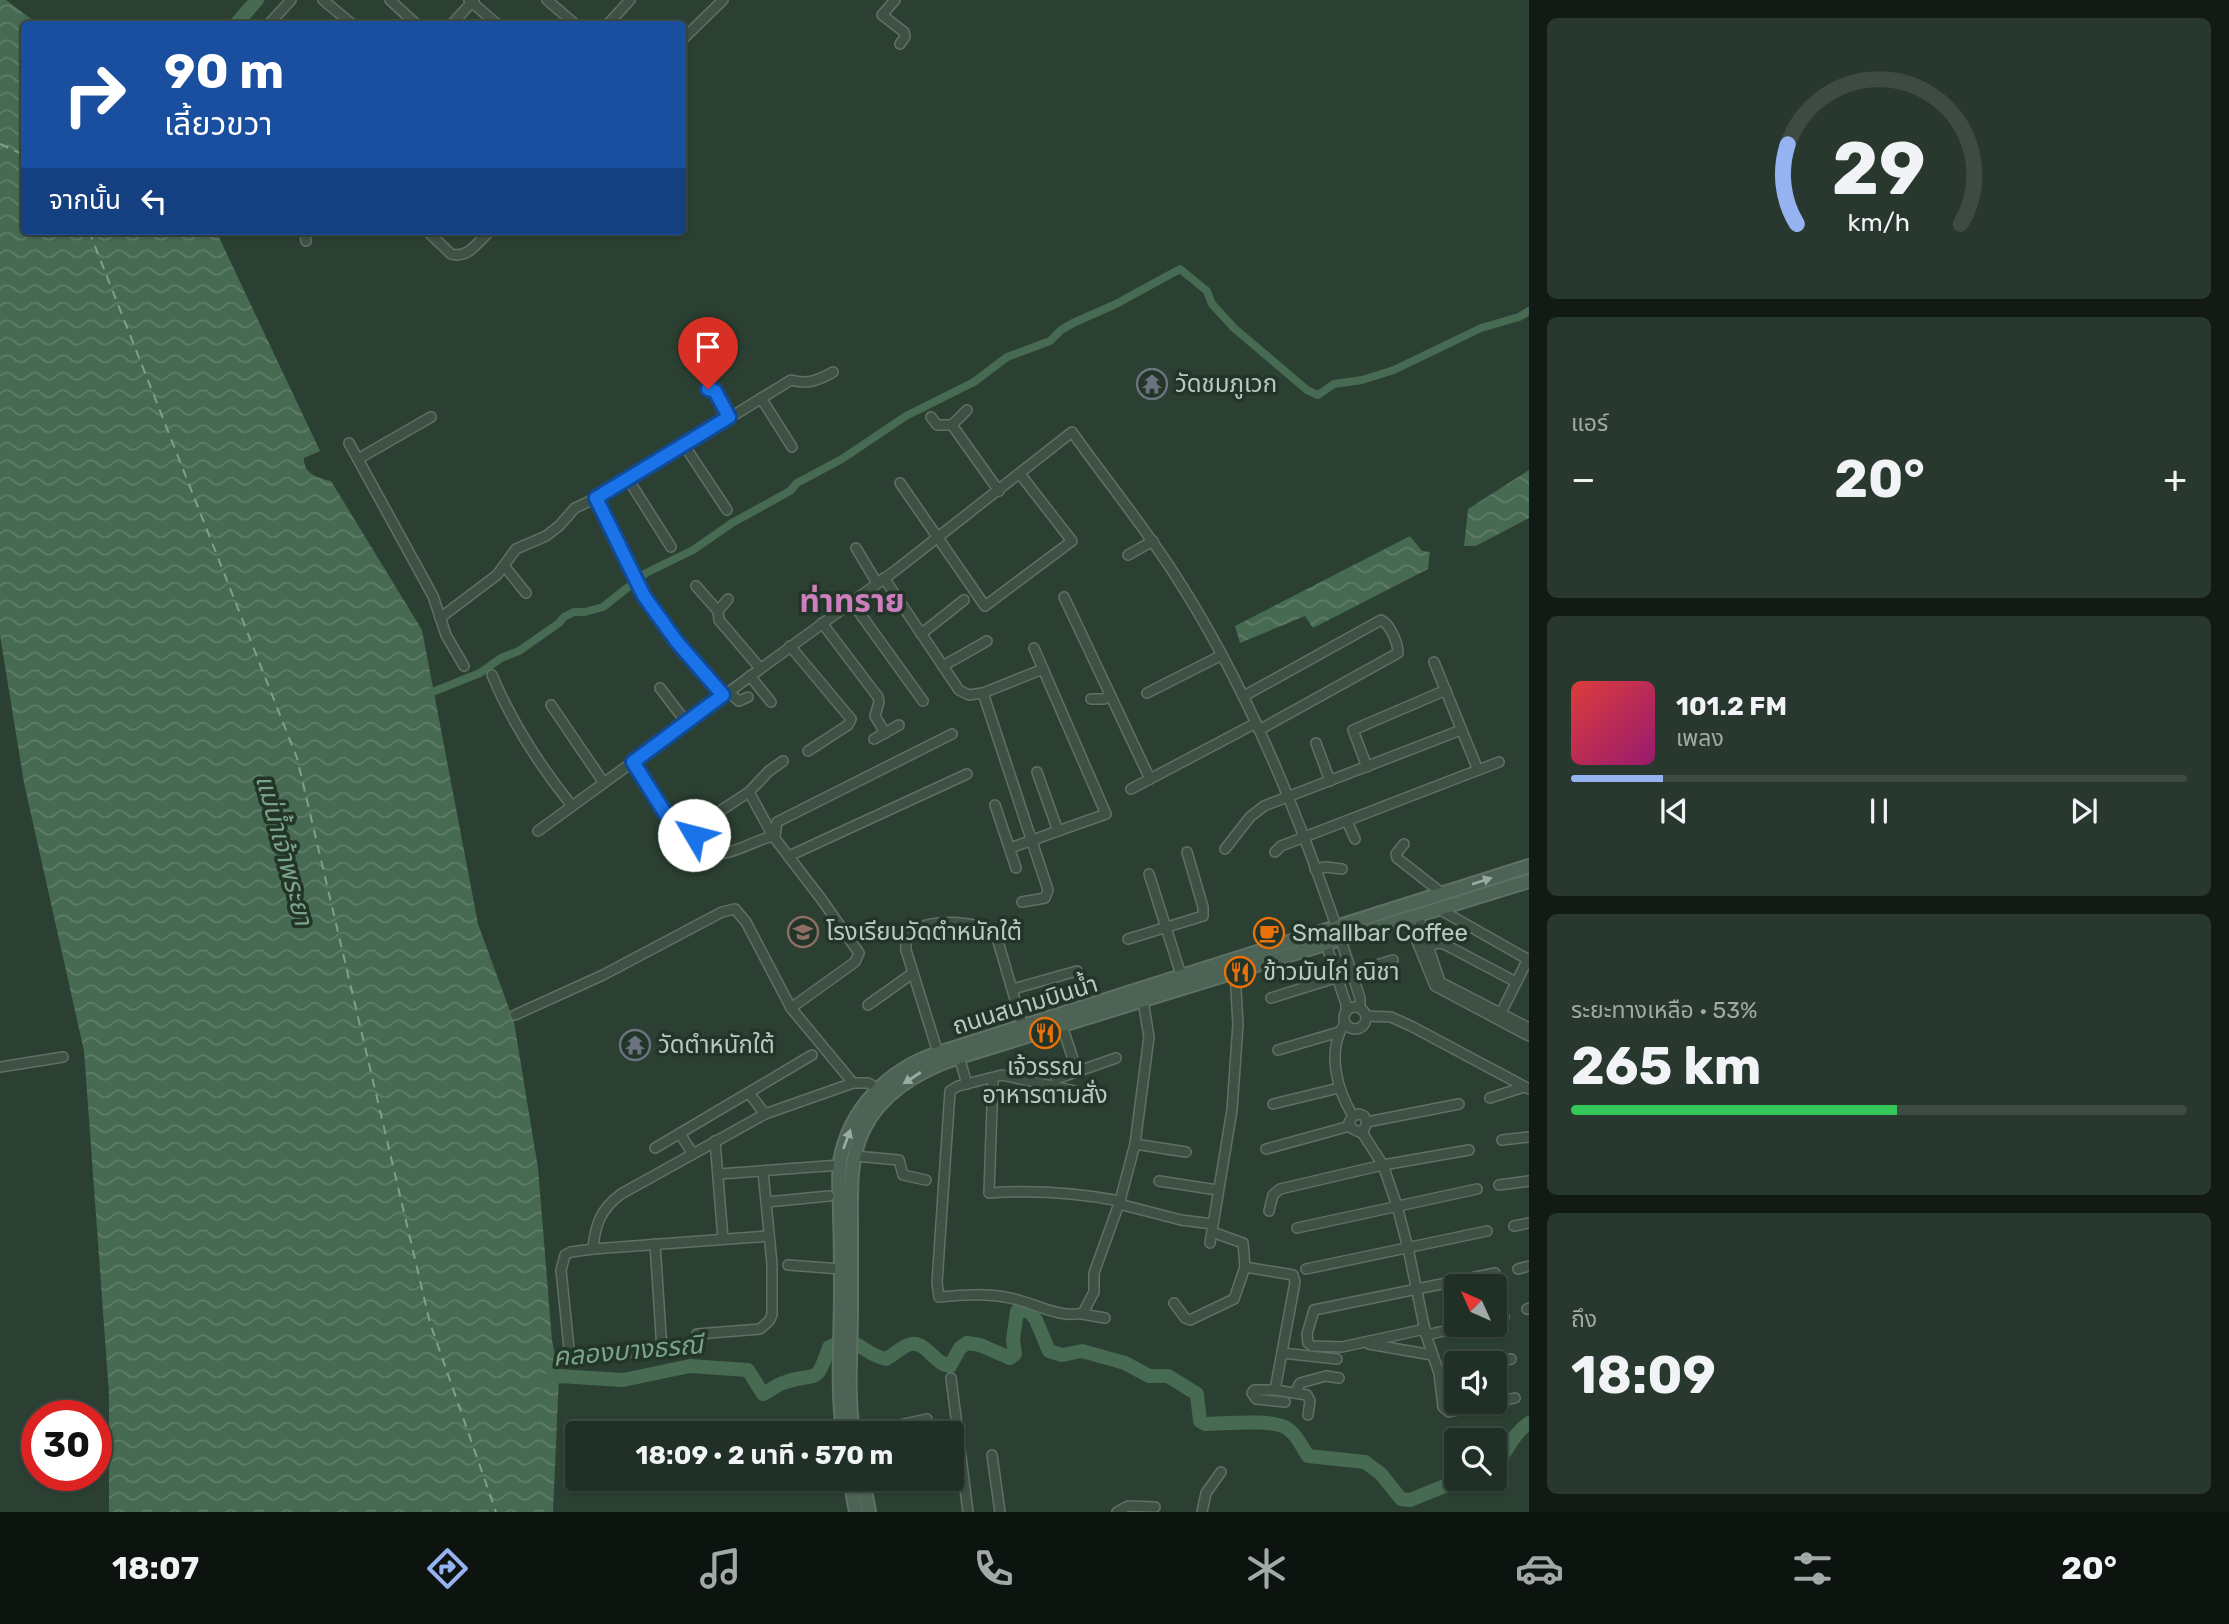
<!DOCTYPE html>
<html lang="th">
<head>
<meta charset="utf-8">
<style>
  :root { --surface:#203026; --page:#28382e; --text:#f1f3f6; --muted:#a2a9a7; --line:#3d4b43; --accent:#95b2f1 }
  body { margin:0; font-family:Rubik,"Noto Sans Thai",sans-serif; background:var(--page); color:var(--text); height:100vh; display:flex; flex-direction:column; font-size:26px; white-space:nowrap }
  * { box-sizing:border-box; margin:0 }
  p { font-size:23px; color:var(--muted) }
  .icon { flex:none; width:38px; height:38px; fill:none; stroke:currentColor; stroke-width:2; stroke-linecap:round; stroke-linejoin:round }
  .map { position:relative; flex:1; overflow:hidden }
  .sheet { display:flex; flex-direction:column; gap:18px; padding:18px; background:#121a15; width:700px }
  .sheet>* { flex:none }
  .banner { position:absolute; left:21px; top:21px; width:665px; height:214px; border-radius:7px; box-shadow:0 2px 5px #0004,0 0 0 2px var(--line); background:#1a4fa0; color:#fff; overflow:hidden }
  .needle { width:46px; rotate:315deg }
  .tools { position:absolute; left:1444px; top:1274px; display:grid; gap:14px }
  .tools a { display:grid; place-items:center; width:63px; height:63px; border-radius:7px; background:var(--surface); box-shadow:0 2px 5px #0004,0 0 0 2px var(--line); font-size:35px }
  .speed { position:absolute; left:21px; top:1400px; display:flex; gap:14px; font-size:35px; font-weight:700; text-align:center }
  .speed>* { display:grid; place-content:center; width:91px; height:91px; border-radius:50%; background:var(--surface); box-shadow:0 2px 5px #0004,0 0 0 2px var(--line); line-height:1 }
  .speed .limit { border:10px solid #d22; background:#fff; color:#111 }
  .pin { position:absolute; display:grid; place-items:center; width:60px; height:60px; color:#fff; margin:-72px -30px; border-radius:50% 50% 50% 0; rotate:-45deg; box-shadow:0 0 7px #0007 }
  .pin .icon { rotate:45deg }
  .me { position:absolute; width:77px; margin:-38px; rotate:307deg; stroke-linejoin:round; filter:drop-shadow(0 0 5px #0008) }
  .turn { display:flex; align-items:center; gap:24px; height:147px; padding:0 28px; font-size:32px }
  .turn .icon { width:91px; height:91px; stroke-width:2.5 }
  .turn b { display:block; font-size:49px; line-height:60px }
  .then { display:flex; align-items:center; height:66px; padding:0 28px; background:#0003; gap:14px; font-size:26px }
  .big { font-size:52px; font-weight:700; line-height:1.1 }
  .sheet .widget { flex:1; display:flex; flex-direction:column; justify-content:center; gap:10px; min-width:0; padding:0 24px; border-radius:10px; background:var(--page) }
  .sheet .dial { align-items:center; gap:0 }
  .dial svg { height:182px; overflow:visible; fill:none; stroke:var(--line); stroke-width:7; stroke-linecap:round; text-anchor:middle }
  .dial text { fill:var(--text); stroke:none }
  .song { display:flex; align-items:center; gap:21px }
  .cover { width:84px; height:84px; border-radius:10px; background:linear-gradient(135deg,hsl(0 70% 55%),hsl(320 70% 35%)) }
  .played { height:7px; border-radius:4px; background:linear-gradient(90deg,var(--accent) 15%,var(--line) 15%) }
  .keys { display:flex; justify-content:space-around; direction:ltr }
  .heat { display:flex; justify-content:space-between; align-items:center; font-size:38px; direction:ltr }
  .charge { height:10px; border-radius:5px; background:linear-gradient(90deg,#34c759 53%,var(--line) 0) }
  .trip { position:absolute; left:565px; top:1421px; width:399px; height:70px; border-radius:7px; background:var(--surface); box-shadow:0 2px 5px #0004,0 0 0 2px var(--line); font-weight:700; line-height:70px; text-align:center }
  .tabs { display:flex; height:112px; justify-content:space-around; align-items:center; background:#0d130f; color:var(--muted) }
  .tabs .icon { width:49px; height:49px }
  .tabs .current { color:var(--accent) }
  .tabs b { font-size:32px; color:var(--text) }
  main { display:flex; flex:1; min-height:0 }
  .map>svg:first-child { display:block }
  .water { fill:url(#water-waves) }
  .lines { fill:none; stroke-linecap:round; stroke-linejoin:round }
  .canal { stroke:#466a52; stroke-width:8 }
  .river { stroke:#466a52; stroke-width:14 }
  .ferry { stroke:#7aa487; stroke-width:2; stroke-dasharray:9 7; stroke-linecap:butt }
  .minor-casing { stroke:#5f7065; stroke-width:12 }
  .secondary-casing { stroke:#5f7065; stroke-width:16 }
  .minor { stroke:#3f5044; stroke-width:9 }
  .secondary { stroke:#4d6355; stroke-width:12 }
  .oneway { fill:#9aaba1 }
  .route-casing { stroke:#114b97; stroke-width:18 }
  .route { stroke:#1a73e8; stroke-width:12 }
  .labels { text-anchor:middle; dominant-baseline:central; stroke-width:7; stroke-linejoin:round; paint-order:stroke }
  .poi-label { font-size:24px; fill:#bbcac1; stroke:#233529; text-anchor:start }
  .street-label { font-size:24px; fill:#bbcac1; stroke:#233529 }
  .water-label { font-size:26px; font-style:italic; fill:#7aa487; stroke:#233529 }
  .district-label { font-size:32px; font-weight:bold; fill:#cc7ebd; stroke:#233529 }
</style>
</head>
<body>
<main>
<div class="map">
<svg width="1529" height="1512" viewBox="0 0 1529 1512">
  <defs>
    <pattern id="water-waves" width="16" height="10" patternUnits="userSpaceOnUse" patternTransform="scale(1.75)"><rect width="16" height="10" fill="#466a52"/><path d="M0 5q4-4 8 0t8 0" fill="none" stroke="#5f7e69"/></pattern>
  </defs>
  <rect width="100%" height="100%" fill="#2b4032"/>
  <g class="water">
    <path d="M0 0H6L38 24H24V231H216L320 451 304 458C303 474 319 478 331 481L422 630 478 924 514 1022 538 1168 552 1340 559 1376 553 1512H109V1394L84 1051 24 783 0 635Z"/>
    <polygon points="1529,470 1529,518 1476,546 1464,546 1468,509"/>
    <polygon points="1410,536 1422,551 1430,552 1428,569 1313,628 1305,616 1240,643 1235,626"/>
  </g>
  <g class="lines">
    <polyline class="canal" points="425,695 480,673 501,658 519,651 559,623 564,617 574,612 585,612 603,607 646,573 693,550 732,523 790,491 797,483 842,459 906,416 974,382 1007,357 1050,341 1061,330 1073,323 1116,304 1180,269 1207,291 1212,304 1234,328 1307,390 1318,395 1334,384 1362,380 1394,370 1481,328 1519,317 1529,311"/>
    <g class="river">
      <polyline points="236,24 257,0"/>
      <path d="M544 1382 559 1376 623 1380 690 1366 748 1370 763 1394C770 1391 776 1385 783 1383 817 1370 815 1389 829 1347 859 1333 861 1354 886 1359 894 1355 902 1346 911 1344 926 1341 935 1365 950 1366L960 1348 967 1343 980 1345 1010 1358 1015 1354 1013 1340 1017 1311H1029L1036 1320 1049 1351 1062 1355 1082 1351 1125 1363 1149 1376H1168L1197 1394 1200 1421 1205 1424C1224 1424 1274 1418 1288 1429 1297 1435 1302 1447 1308 1456L1365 1462 1381 1474 1401 1499 1410 1500 1462 1479"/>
      <path d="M1494 1464C1510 1451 1510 1436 1529 1423"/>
    </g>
    <g class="ferry">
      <polyline points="0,144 24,155"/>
      <polyline points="89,231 297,758 430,1323 496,1512"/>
    </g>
    <g class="minor-casing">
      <g id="minor">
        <polyline points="323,0 352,24"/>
        <polyline points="390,0 416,24"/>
        <polyline points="469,0 497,24"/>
        <polyline points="547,0 575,24"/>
        <polyline points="895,0 882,15 904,32 905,37 900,44"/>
        <polyline points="269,24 291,0"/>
        <polyline points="452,24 474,0"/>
        <polyline points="608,24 630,0"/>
        <polyline points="682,40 723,0"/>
        <polyline points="305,231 306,241"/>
        <path d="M427 231 451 254C468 259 478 242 490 231"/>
        <polyline points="708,389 715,391 729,417"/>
        <polyline points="761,398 792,447"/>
        <polyline points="967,410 952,425 999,491"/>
        <polyline points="931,417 937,425 952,425"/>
        <polyline points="349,443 433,596 446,635 464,666"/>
        <polyline points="684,445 727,510"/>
        <polyline points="358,459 431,417"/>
        <polyline points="628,479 671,547"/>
        <polyline points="900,483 985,606 1072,541 1020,474"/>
        <polyline points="596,498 644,596 677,642 723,695"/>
        <polyline points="856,548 877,583"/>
        <polyline points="1128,555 1153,541"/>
        <polyline points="505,567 526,593"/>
        <polyline points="884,578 959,690 969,695 983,693 1048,890 1045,898 1022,902"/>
        <polyline points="696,586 718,611"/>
        <polyline points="1064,597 1150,779"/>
        <polyline points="728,599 718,611 719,620 760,668"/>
        <polyline points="851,601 923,701"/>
        <path d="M440 618 497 575 516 549 546 536 559 526 575 508 609 492 791 380C808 385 819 380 833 372"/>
        <polyline points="822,623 878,697 879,702 875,716 885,733"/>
        <polyline points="921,634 964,600"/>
        <polyline points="790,646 851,719 848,725 808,751"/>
        <polyline points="1034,648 1043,669"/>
        <polyline points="1434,662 1478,770"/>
        <polyline points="943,666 987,641"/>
        <path d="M492 675C512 723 540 766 572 806"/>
        <polyline points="750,676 771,702"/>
        <polyline points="660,688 686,722"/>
        <polyline points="728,692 739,701 748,697"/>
        <polyline points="983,693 1043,669 1106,814 1010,848"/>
        <polyline points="1147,693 1222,655"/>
        <path d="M1244 696 1381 620C1390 624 1398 643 1398 653L1259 730"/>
        <polyline points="1091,699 1104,699 1111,696"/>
        <polyline points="551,705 604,783"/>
        <polyline points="874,739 899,725"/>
        <polyline points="1316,743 1330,781"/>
        <path d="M633 762 665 813 670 819 687 826 705 853C727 859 752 841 773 836"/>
        <polyline points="1367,767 1353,730 1446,690"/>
        <polyline points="1037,772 1058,831"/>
        <polyline points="1131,789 1256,723"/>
        <polyline points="749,792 773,836 822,900 859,953 855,962 791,1008"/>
        <polyline points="995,805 1016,868"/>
        <polyline points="1347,821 1355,839"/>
        <polyline points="691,830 749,792 769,771 783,761"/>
        <path d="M538 831 896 570 1072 432C1106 480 1143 525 1175 575 1259 705 1313 852 1360 998V1008"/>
        <polyline points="775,836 777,822 952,734"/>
        <polyline points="1404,844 1396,854 1397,858 1443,894"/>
        <polyline points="1225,849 1250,817 1264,806 1461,730"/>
        <polyline points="1275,852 1281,846 1499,762"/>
        <polyline points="789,856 967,774"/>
        <polyline points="1315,869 1326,867 1342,869"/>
        <polyline points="1149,874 1182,978"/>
        <polyline points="1439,909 1529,960"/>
        <polyline points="1418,916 1440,982 1529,1028"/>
        <polyline points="1408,919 1435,986 1529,1036"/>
        <polyline points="1128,939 1203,916 1203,907 1187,852"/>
        <polyline points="1326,944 1346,1004 1346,1012"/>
        <polyline points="1425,947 1438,943 1444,944 1516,982"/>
        <polyline points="1013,989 1077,971"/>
        <polyline points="1271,998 1393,960"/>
        <polyline points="868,1005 913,973"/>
        <circle cx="1355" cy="1018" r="11"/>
        <polyline points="1501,1013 1528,959"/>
        <polyline points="515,1015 603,975 722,912 735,909 746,922 791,1008 853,1083"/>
        <polyline points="1366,1016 1391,1017 1411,1026 1529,1089"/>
        <path d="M1345 1023C1326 1051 1337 1090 1353 1116"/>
        <polyline points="1062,1026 1077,1071"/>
        <polyline points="1278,1050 1339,1032"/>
        <path d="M938 1053 906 950C902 914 969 921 991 929L997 938 1023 1027"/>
        <polyline points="959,1057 967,1084"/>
        <polyline points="0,1067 63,1057"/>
        <path d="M993 1078 989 1193C1032 1190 1077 1193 1120 1201"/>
        <polyline points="1056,1079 1116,1058"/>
        <polyline points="749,1093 765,1114"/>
        <path d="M1089 1094 1002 1075 958 1086 950 1091 937 1283 939 1297C962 1295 986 1293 1010 1298 1033 1302 1059 1319 1083 1313L1094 1292V1273L1120 1201 1135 1144 1149 1037 1143 1000"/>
        <polyline points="1490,1098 1524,1087"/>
        <polyline points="1273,1104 1339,1088"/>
        <polyline points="1367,1122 1364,1116 1359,1114 1353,1116 1349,1122 1351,1128 1359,1132 1364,1130 1367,1122 1459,1104"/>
        <polyline points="1361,1131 1383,1165 1397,1206 1408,1248 1426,1335 1439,1373 1443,1407 1449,1412 1515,1398"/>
        <polyline points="680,1134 693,1154"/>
        <polyline points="1502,1140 1529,1137"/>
        <polyline points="715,1141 723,1239"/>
        <polyline points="1135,1144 1186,1152"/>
        <polyline points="655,1148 812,1055"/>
        <polyline points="1266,1149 1350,1126"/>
        <polyline points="855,1156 899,1160 903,1175 926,1180"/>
        <polyline points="719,1174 840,1165"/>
        <polyline points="1159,1181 1217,1190"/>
        <polyline points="1499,1185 1529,1181"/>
        <polyline points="767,1202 829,1196"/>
        <polyline points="1119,1204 1181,1220 1213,1224"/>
        <polyline points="1269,1211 1273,1195 1280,1189 1383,1165 1469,1150"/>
        <polyline points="1514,1226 1529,1223"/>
        <polyline points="1297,1228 1477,1189"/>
        <polyline points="1212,1232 1243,1243 1245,1267 1293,1275 1295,1282 1275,1390 1254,1390 1252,1393 1256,1399 1285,1402"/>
        <polyline points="1210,1243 1232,1110 1238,1024 1235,972"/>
        <polyline points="655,1244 662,1350"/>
        <path d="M593 1249C595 1224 601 1209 621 1194L765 1114 853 1083H868L877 1088"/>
        <polyline points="788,1265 841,1269"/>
        <polyline points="1306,1269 1487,1231"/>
        <polyline points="1518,1269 1529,1266"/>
        <polyline points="1174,1303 1185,1318 1190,1320 1234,1299 1245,1267"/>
        <polyline points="1527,1309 1529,1308"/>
        <polyline points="1082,1314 1105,1318"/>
        <polyline points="1494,1319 1504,1317"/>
        <polyline points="1425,1329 1342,1347 1312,1346 1308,1343 1307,1334 1314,1310 1495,1273"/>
        <polyline points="697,1334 760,1329 769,1321 772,1315 772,1264 763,1171"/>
        <polyline points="1426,1335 1471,1325"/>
        <polyline points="1369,1344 1432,1355"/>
        <polyline points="688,1350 572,1354 569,1348 561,1270 565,1255 571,1252 593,1249 769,1236"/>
        <polyline points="1282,1353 1337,1359"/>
        <polyline points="1487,1363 1511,1359"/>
        <polyline points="1439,1373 1456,1369"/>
        <polyline points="951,1378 968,1512"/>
        <polyline points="1275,1390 1307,1395 1310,1401 1308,1415"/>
        <polyline points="1295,1393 1300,1383 1326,1376 1339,1378"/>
        <polyline points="896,1433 896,1428 899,1425 927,1419"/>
        <polyline points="992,1455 1000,1512"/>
        <polyline points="1117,1512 1128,1506 1155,1507"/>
        <polyline points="1202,1512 1206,1493 1221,1472"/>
      </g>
    </g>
    <g class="secondary-casing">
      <g id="secondary">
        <path d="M843 1433C837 1385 841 1338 841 1290 841 1265 841 1240 840 1215 840 1198 838 1179 840 1162 849 1109 888 1070 938 1053L1529 866"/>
        <path d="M853 1433C847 1393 851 1351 851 1310 851 1282 851 1253 851 1224 851 1192 849 1160 863 1130 882 1091 920 1070 959 1057L1529 881"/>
        <polyline points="850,1479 856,1512"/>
        <polyline points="863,1479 869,1512"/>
      </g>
    </g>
    <use href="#minor" class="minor"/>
    <use href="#secondary" class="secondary"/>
  </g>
  <defs><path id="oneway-solid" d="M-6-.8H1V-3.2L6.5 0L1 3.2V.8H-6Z" transform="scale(1.75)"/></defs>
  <g class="oneway">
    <use href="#oneway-solid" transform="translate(1482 881) rotate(-18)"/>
    <use href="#oneway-solid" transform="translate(912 1078) rotate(147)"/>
    <use href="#oneway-solid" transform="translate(847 1139) rotate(-70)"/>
  </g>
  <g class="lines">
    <g class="route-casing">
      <path id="route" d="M694 835C687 823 674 823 665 813L633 762 723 695 677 642 644 596 596 498 729 417 715 391 708 389"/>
    </g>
    <use href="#route" class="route"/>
  </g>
  <defs>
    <g id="temple-ring" transform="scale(1.575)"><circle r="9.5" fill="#233529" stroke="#6b7280" stroke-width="1.5"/><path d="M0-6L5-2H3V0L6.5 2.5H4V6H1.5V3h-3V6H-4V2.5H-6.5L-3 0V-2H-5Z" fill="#6b7280"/></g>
    <g id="school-ring" transform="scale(1.575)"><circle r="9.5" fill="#233529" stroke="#8d6e63" stroke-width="1.5"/><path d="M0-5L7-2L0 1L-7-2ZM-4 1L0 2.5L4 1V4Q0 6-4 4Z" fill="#8d6e63"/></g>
    <g id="cafe-ring" transform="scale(1.575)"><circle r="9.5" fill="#233529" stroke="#e8710a" stroke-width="1.5"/><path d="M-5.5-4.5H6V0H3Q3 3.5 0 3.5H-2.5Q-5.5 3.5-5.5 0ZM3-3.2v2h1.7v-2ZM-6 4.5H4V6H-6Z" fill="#e8710a"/></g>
    <g id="restaurant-ring" transform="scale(1.575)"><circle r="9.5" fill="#233529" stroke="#e8710a" stroke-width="1.5"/><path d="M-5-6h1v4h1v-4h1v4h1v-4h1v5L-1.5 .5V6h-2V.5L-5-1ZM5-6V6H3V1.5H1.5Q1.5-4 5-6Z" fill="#e8710a"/></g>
  </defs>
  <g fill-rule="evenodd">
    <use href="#temple-ring" x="1152" y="384"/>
    <use href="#school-ring" x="803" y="932"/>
    <use href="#cafe-ring" x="1269" y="933"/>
    <use href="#restaurant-ring" x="1240" y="972"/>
    <use href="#restaurant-ring" x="1045" y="1033"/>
    <use href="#temple-ring" x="635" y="1045"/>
  </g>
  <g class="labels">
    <g class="poi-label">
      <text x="1175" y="384">วัดชมภูเวก</text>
      <text x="826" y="932">โรงเรียนวัดตำหนักใต้</text>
      <text x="1292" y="933">Smallbar Coffee</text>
      <text x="1263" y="972">ข้าวมันไก่ ณิชา</text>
      <text x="658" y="1045">วัดตำหนักใต้</text>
      <text x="1045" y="1067" text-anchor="middle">เจ้วรรณ<tspan x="1045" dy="28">อาหารตามสั่ง</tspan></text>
    </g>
    <g class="street-label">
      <text transform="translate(1025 1005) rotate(-17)">ถนนสนามบินน้ำ</text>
    </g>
    <g class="water-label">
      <text transform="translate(284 850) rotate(75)">แม่น้ำเจ้าพระยา</text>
      <text transform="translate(628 1351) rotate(-5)">คลองบางธรณี</text>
    </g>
    <g class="district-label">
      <text x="852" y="601">ท่าทราย</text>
    </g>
  </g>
</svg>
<div class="tools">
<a><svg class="needle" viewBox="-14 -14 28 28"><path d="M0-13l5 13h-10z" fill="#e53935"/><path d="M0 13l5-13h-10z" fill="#a2a9a7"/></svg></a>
<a><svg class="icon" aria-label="sound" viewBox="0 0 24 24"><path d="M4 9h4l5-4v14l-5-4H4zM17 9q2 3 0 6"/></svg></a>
<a><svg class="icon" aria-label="search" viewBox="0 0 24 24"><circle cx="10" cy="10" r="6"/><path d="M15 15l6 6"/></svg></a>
</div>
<div class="speed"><div class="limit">30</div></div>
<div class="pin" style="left:708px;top:389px;background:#d93025"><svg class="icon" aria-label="arrive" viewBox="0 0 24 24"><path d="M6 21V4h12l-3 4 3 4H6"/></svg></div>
<svg class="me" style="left:694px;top:835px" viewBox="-20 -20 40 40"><circle r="19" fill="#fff"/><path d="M0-13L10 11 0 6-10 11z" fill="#1a73e8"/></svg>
<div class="trip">18:09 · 2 นาที · 570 m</div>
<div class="banner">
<div class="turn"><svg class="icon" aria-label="right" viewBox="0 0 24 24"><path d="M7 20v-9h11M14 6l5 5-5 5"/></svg><div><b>90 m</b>เลี้ยวขวา</div></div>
<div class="then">จากนั้น<svg class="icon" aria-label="left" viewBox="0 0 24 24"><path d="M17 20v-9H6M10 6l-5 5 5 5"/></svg></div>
</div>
</div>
<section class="sheet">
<div class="widget dial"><svg viewBox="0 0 100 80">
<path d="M14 69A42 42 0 1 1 86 69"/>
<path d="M14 69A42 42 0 0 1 10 34" stroke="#95b2f1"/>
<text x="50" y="56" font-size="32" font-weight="700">29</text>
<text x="50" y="72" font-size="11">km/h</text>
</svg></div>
<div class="widget"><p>แอร์</p>
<div class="heat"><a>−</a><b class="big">20°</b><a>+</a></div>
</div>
<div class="widget">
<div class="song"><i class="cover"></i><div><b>101.2 FM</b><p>เพลง</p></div></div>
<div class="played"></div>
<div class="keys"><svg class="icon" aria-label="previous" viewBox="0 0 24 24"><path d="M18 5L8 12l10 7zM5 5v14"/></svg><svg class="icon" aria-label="pause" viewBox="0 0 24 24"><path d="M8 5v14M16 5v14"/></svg><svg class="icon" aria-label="next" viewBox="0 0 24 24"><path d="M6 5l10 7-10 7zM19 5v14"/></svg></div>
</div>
<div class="widget"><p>ระยะทางเหลือ · 53%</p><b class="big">265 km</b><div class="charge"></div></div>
<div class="widget"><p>ถึง</p><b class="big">18:09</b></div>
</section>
</main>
<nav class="tabs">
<b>18:07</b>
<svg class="icon current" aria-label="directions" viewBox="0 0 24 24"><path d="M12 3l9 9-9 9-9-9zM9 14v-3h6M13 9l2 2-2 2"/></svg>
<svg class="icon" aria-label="music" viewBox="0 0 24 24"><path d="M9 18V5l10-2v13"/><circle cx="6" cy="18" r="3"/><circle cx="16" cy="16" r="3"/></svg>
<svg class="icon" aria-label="phone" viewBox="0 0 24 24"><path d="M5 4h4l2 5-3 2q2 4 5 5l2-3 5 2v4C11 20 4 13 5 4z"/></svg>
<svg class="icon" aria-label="climate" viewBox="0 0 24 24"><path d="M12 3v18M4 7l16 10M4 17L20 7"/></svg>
<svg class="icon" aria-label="car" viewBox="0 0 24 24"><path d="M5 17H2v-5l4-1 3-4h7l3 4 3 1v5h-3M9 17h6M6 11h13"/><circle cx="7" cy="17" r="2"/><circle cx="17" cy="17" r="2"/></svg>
<svg class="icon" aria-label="filters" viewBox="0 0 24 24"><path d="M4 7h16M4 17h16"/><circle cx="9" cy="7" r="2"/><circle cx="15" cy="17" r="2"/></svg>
<b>20°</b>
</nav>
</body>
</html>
